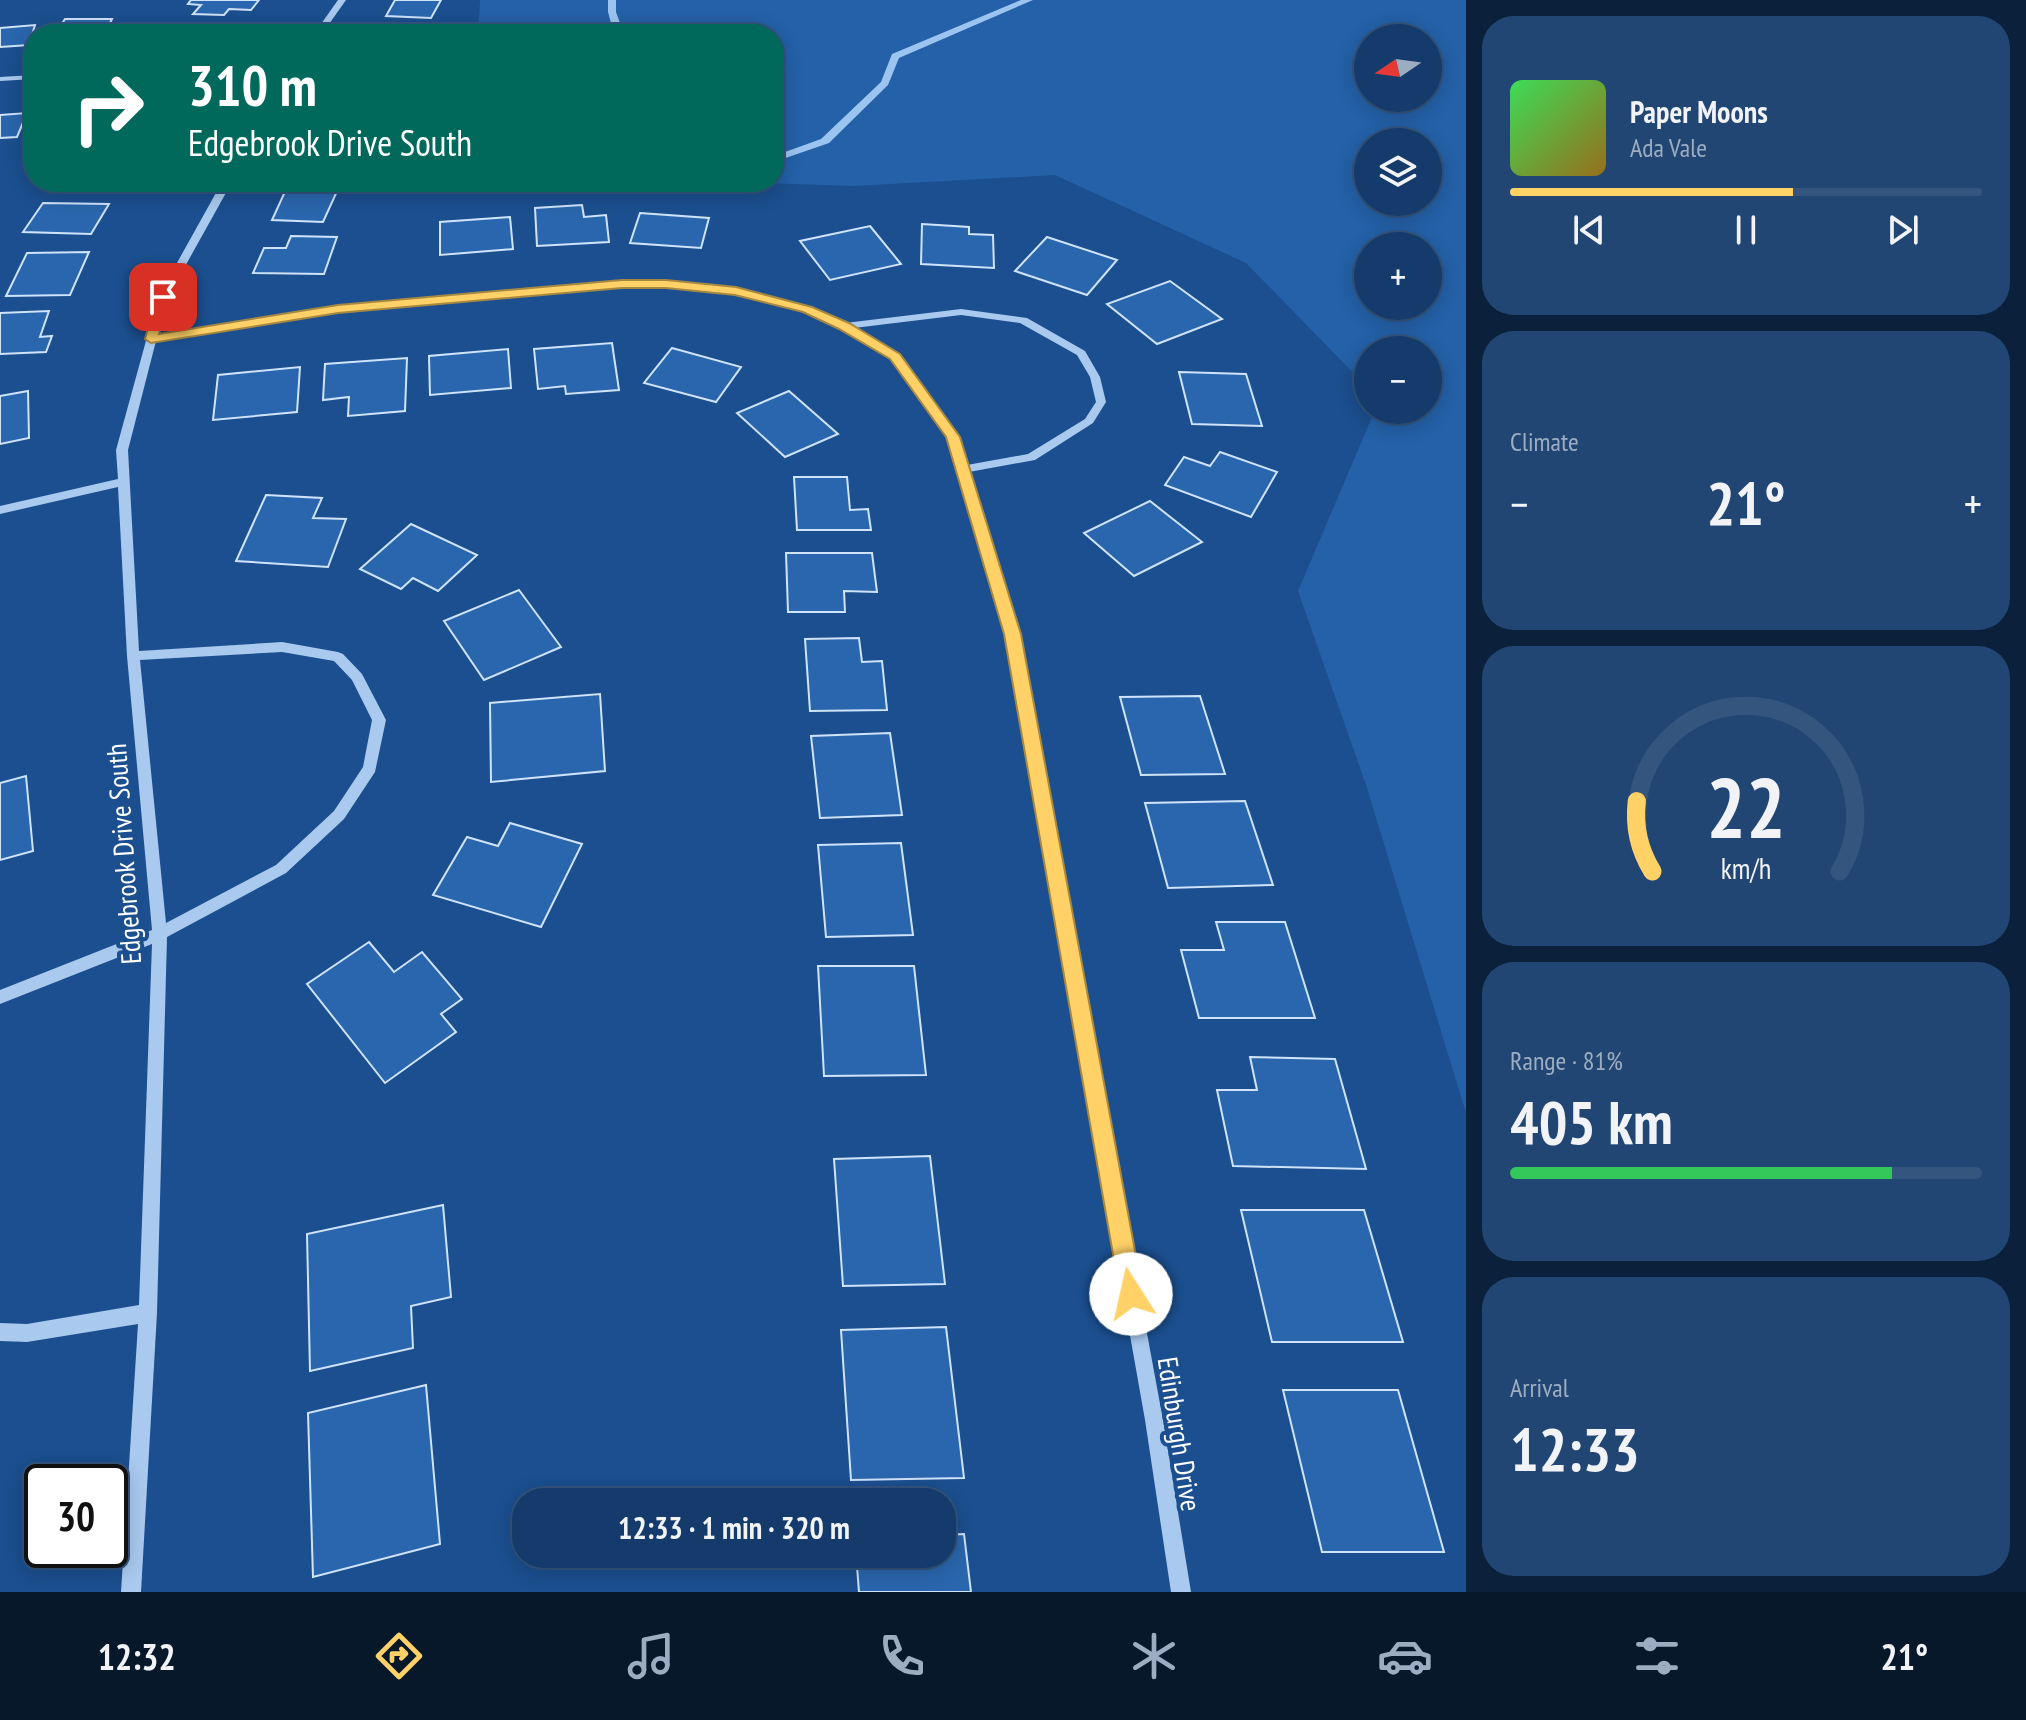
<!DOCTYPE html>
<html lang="en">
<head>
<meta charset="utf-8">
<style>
  :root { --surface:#143b6b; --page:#214673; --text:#f1f3f6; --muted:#9dadc1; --line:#33557e; --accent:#ffd166 }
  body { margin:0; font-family:"PT Sans Narrow",sans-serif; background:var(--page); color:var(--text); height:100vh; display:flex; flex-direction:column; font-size:30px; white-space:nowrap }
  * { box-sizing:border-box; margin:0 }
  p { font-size:26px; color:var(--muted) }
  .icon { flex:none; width:44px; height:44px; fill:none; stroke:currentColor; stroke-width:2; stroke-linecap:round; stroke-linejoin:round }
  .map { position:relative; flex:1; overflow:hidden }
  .side { display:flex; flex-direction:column; gap:16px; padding:16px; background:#0b203b; width:560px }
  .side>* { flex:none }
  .banner { position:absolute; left:24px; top:24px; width:760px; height:168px; border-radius:32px; box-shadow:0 4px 20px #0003,0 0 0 2px var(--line); background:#00695c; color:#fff; overflow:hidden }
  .needle { width:52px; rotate:257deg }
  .fabs { position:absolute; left:1354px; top:24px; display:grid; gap:16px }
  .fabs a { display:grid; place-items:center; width:88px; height:88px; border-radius:50%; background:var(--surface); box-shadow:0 4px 20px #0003,0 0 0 2px var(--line); font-size:40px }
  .speed { position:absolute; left:24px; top:1464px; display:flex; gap:16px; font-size:40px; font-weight:700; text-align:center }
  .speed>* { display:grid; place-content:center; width:104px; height:104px; border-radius:50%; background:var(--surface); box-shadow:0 4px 20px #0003,0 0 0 2px var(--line); line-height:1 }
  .speed .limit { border:4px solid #111; border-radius:12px; background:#fff; color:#111 }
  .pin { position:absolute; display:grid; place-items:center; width:68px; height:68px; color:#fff; margin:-34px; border-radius:16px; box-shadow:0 4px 12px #0006 }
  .me { position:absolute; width:88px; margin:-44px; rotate:350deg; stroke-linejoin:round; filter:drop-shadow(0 0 6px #0008) }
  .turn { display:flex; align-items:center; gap:28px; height:168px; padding:0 32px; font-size:36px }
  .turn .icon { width:104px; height:104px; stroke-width:2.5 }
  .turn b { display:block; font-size:56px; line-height:68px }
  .big { font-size:60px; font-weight:800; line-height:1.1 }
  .side .tile { flex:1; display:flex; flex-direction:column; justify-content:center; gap:12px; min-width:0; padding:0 28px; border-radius:32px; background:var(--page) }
  .side .dial { align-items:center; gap:0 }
  .dial svg { height:208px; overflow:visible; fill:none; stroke:var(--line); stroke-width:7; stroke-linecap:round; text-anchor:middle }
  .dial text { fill:var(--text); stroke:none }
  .song { display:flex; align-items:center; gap:24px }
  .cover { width:96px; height:96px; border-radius:12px; background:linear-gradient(135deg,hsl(130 70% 55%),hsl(40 70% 35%)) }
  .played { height:8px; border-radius:4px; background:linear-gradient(90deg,var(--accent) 60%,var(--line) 60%) }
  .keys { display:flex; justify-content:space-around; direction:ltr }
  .heat { display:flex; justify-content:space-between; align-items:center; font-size:44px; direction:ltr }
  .charge { height:12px; border-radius:6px; background:linear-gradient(90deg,#34c759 81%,var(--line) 0) }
  .trip { position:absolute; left:512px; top:1488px; width:444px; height:80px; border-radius:32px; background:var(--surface); box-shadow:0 4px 20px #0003,0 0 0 2px var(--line); font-weight:800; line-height:80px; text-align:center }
  .tab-bar { display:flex; height:128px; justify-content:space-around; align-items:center; background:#08182b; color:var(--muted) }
  .tab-bar .icon { width:56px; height:56px }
  .tab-bar .on { color:var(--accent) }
  .tab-bar b { font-size:36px; color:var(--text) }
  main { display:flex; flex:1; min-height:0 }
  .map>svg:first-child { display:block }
  .green { fill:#2461a8; fill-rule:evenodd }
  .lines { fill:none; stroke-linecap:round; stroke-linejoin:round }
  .stream { fill:#9cc4f0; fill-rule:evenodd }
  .building { fill:#2a66ad; stroke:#cfe3fa; stroke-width:2 }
  .minor { fill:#a9c9ee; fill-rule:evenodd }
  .route { fill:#ffd166; stroke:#a68842; stroke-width:2 }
  .labels { text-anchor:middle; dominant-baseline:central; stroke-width:8; stroke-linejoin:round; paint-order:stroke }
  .street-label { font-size:28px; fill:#fff; stroke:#1b4f8f }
</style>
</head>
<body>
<main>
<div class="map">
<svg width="1466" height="1592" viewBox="0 0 1466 1592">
  <rect width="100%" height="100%" fill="#1b4f8f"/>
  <path class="green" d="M480 0H1466V1113L1366 785 1298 591 1375 410H1428V350H1368V388L1246 263 1055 175 854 186 734 182H774V34H478ZM1368 38H1428V98H1368ZM1368 142H1428V202H1368ZM1368 246H1428V306H1368Z"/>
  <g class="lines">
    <g class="stream">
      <polygon points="608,0 616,0 616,12 624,34 614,34 608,12"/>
      <polygon points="1021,0 1033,0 899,58 888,85 829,143 774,162 774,156 821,139 881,82 892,54"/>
    </g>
  </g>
  <g class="building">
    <polygon points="191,0 259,0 251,10 229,9 224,15 193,14 201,5 188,4"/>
    <polygon points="395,0 441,0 431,18 386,16"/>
    <polygon points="65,19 112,19 109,25 118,24 112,34 55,34"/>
    <polygon points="182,24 239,26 233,34 175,34"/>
    <polygon points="35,25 29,45 0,47 0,28"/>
    <polygon points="400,27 436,28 433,34 396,34"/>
    <polygon points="27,113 17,137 0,138 0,115"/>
    <polygon points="68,182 121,182 116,189 65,187"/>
    <polygon points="288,185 339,187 323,222 272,220"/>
    <polygon points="43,203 109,204 91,234 23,232"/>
    <polygon points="582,205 584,217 606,215 609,242 537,246 535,208"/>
    <polygon points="640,213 709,218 701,248 630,243"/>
    <polygon points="510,217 513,249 440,255 440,222"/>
    <polygon points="922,224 969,227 969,234 993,235 994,268 921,264"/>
    <polygon points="870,226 901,264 830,280 800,241"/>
    <polygon points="291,236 337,237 324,274 253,273 264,248 286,248"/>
    <polygon points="1047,237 1117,260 1087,295 1015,271"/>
    <polygon points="89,252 70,295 6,296 27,253"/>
    <polygon points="1170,281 1222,319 1157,344 1107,304"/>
    <polygon points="49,311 40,337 52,336 46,352 0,354 0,313"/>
    <polygon points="612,343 619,390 566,394 565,386 538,389 534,349"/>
    <polygon points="672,348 741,367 716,402 644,383"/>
    <polygon points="508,349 511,388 430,395 429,356"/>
    <polygon points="407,358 405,411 348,416 349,397 323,400 325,364"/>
    <polygon points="300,367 297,412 213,420 218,375"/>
    <polygon points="1179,372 1246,374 1262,426 1192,424"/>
    <polygon points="28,391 29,438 0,444 0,396"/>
    <polygon points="789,391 838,434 785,457 737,413"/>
    <polygon points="1220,452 1277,472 1251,517 1165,485 1184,457 1210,466"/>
    <polygon points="794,477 847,477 850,510 868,509 871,530 797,530"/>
    <polygon points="266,495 322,498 313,518 346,519 328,567 236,561"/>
    <polygon points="1150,501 1202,542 1134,576 1084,533"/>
    <polygon points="411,524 477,555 438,591 413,578 401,589 360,569"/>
    <polygon points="786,553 872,553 877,592 844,591 845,612 788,612"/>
    <polygon points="519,590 561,647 484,680 444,621"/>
    <polygon points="859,638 862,662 882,661 887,710 810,711 805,639"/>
    <polygon points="600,694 605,771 491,782 490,703"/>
    <polygon points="1200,696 1225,774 1141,775 1120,697"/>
    <polygon points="890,733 902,815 820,818 811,736"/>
    <polygon points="26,776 33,851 0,860 0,783"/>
    <polygon points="1245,801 1273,885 1168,888 1145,803"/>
    <polygon points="510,823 582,844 541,927 433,895 467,837 498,846"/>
    <polygon points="901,843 913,935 826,937 818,845"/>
    <polygon points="1216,922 1285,922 1315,1018 1199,1018 1181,950 1224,950"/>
    <polygon points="369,942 394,972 422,952 462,999 441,1014 456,1032 385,1083 307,984"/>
    <polygon points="818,966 914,966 926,1075 824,1076"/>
    <polygon points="1250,1057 1335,1059 1366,1169 1233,1166 1217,1090 1257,1090"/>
    <polygon points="930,1156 945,1284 843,1286 834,1159"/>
    <polygon points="443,1205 451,1297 411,1306 413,1348 310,1371 307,1234"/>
    <polygon points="1241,1210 1364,1210 1403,1342 1272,1342"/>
    <polygon points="946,1327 964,1478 851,1480 841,1330"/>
    <polygon points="426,1385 440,1544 313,1577 308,1413"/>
    <polygon points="1283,1390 1398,1390 1444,1552 1322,1552"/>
    <polygon points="964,1534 971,1592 859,1592 856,1554 942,1554 942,1535"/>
  </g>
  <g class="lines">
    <g class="minor">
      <polygon points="338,0 346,0 322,34 314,34"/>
      <polygon points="34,75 34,79 0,81 0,77"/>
      <path d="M222 182H232L168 297 158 335 338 306 622 281H666L736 288 812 308 845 323 961 309 1027 318 1085 351 1100 377 1106 402 1093 423 1035 460 969 472 1018 634 1163 1420 1191 1592H1171L1145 1420 1006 634 948 437 891 358 840 328 804 312 736 294 666 287H622L338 312 156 341 128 450 139 651 282 642 338 652 343 654 362 674 386 720 375 772 344 819 286 873 167 937 157 1313 141 1592H121L138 1324 27 1342 0 1341V1323L27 1324 139 1305 152 944 0 1004V990L152 930 127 656 118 487 0 514V506L118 479 116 450 158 297ZM961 315 1020 323 1077 355 1090 377 1096 402 1085 419 1028 454 967 465 959 437 899 354 854 328ZM282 652 334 661 352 680 372 720 363 767 334 811 276 865 166 923 140 660Z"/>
    </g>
  </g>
  <polygon class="route" points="622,280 666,280 736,287 812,307 849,323 900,354 960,437 1021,634 1143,1294 1139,1302 1131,1306 1123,1302 1120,1294 1004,634 946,437 890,359 839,329 803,312 735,295 666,288 622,288 338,313 151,343 145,339 156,297 163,293 169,297 159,334 338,305"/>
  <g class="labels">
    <g class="street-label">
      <text transform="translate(123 854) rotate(-94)">Edgebrook Drive South</text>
      <text transform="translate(1180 1434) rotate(81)">Edinburgh Drive</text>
    </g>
  </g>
</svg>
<div class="fabs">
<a><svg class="needle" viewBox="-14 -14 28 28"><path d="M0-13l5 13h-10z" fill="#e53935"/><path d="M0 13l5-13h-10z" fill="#9dadc1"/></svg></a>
<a><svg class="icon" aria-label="layers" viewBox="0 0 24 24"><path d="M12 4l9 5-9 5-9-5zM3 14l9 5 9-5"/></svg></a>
<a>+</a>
<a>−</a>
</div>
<div class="speed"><div class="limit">30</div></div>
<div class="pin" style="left:163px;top:297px;background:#d93025"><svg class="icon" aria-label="arrive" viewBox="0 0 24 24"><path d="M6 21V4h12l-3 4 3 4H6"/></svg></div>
<svg class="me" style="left:1131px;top:1294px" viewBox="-20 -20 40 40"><circle r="19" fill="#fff"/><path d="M0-13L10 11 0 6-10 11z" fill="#ffd166"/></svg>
<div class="trip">12:33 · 1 min · 320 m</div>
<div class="banner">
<div class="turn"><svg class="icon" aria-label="right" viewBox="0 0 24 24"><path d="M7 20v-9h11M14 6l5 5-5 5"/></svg><div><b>310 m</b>Edgebrook Drive South</div></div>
</div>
</div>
<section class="side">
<div class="tile">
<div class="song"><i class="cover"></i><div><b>Paper Moons</b><p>Ada Vale</p></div></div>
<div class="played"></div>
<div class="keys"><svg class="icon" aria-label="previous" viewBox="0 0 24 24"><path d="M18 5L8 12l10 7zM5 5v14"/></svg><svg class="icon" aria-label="pause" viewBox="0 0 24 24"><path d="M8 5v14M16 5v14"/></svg><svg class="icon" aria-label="next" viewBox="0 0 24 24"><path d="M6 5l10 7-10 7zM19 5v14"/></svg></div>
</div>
<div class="tile"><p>Climate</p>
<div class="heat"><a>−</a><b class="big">21°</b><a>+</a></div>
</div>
<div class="tile dial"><svg viewBox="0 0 100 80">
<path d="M14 69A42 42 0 1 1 86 69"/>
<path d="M14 69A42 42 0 0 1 8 42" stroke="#ffd166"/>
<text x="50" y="56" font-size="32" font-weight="700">22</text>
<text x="50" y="72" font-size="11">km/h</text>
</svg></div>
<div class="tile"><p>Range · 81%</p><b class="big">405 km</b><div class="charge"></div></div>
<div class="tile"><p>Arrival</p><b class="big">12:33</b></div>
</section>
</main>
<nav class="tab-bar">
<b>12:32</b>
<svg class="icon on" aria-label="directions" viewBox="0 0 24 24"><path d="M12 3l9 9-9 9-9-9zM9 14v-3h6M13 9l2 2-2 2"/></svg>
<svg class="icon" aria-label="music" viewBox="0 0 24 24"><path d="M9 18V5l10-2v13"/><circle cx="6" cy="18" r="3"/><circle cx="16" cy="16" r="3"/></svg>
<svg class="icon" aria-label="phone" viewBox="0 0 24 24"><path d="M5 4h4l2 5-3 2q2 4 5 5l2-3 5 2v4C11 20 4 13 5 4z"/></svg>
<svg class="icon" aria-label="climate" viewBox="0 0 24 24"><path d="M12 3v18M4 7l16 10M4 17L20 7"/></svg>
<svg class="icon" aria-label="car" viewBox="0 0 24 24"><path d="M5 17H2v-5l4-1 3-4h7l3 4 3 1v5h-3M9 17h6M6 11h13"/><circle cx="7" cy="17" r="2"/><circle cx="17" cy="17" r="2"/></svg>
<svg class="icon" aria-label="filters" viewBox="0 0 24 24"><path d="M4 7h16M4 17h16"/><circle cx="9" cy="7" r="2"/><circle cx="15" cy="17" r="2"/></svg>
<b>21°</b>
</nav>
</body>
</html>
